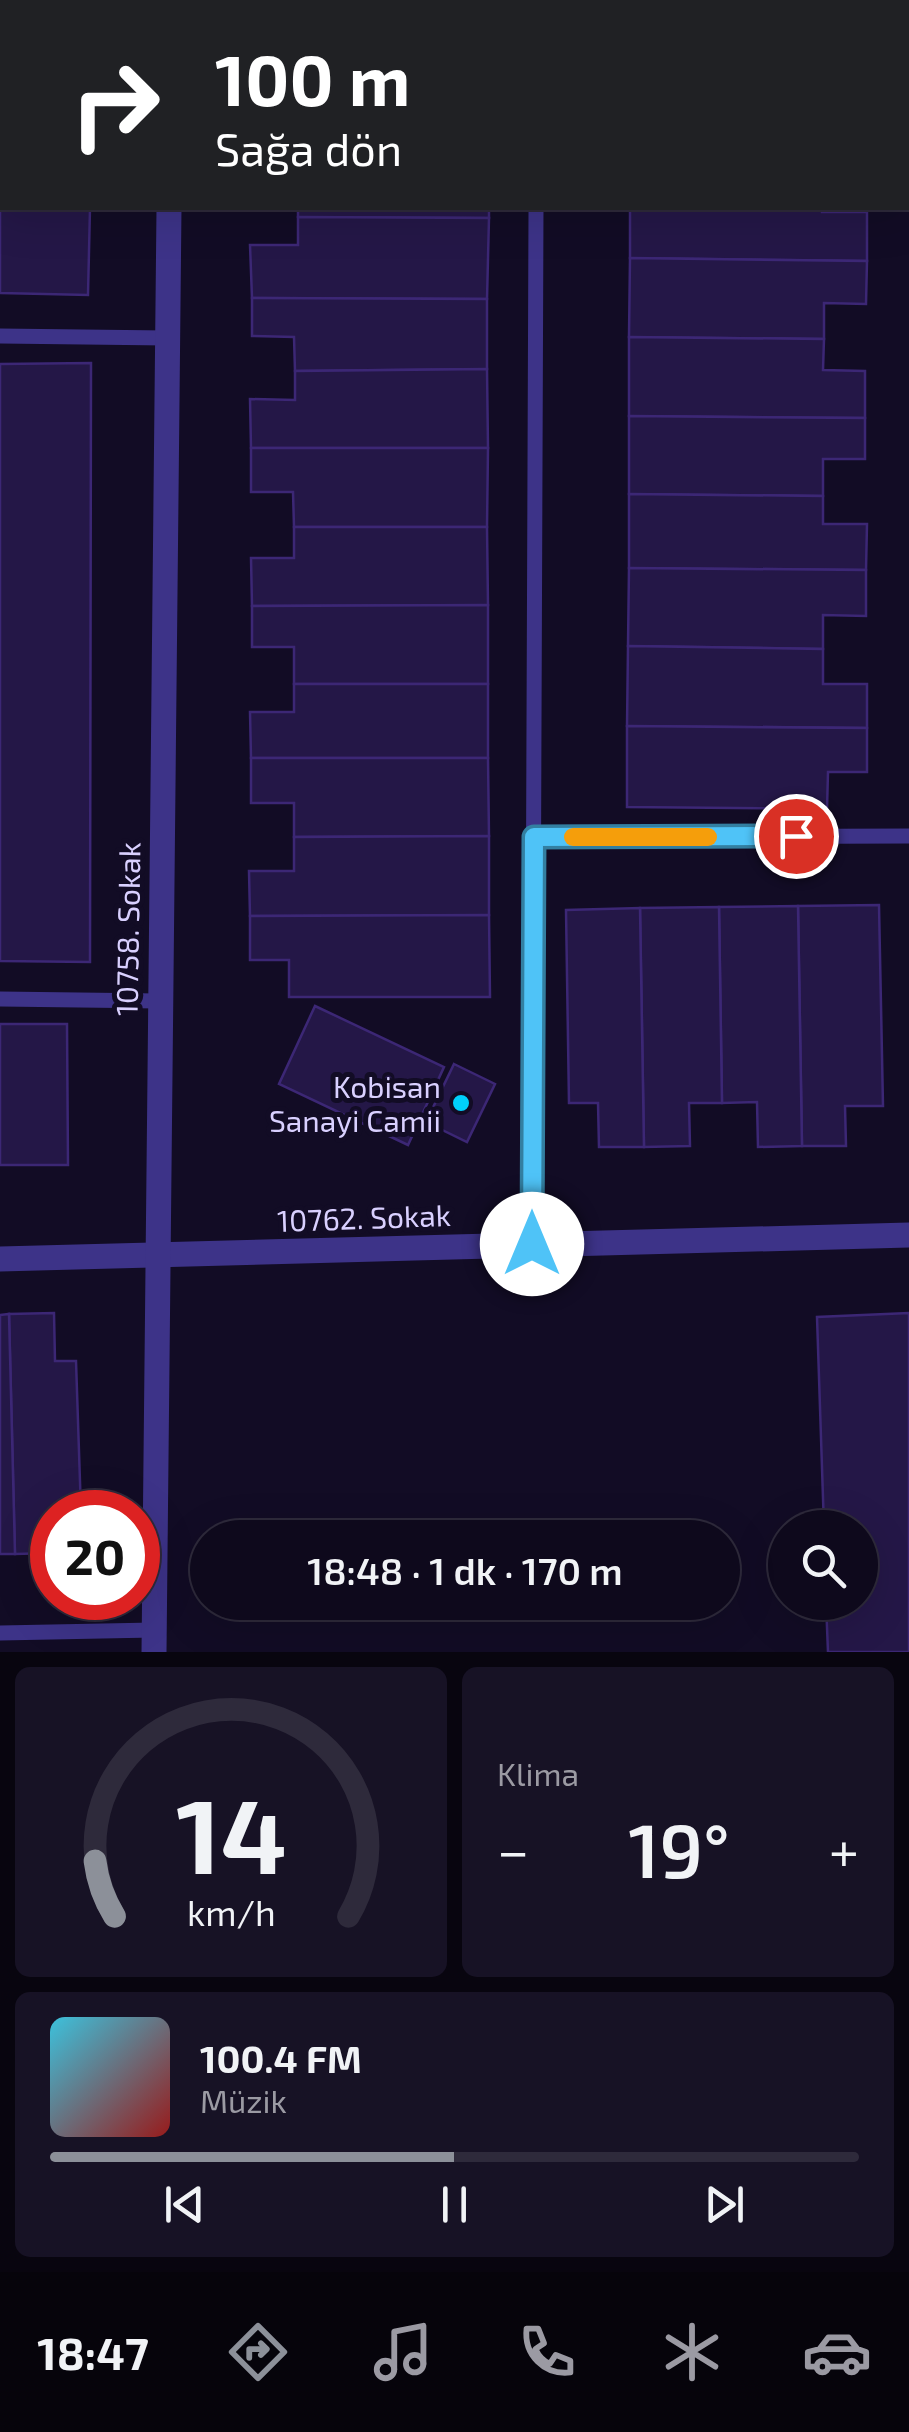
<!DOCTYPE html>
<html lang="tr">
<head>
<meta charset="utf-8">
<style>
  :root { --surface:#0e091c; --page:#171225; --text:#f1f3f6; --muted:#9b9aa3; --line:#2e2a3b; --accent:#8c9099 }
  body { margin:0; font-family:"Exo 2",sans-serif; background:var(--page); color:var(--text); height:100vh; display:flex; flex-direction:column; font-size:38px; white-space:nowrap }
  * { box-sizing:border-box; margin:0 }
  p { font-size:32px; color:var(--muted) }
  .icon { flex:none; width:55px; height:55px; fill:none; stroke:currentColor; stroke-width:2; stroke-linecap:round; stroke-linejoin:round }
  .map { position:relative; height:1652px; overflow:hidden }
  .panel { display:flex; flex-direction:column; gap:15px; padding:15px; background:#08050f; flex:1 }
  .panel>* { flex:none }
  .banner { position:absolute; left:0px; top:0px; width:910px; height:210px; box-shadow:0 10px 40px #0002,0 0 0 2px var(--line); background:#202124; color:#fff; overflow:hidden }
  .fabs { position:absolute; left:768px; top:1510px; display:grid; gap:20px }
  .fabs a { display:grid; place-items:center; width:110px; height:110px; border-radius:50%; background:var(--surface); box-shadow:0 10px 40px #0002,0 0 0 2px var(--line); font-size:50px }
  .speed { position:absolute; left:30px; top:1490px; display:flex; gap:20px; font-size:50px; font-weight:700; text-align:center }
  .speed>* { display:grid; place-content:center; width:130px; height:130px; border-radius:50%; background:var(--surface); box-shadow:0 10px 40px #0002,0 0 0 2px var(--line); line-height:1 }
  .speed .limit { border:15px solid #d22; background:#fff; color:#111 }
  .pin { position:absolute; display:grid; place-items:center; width:85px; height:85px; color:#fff; margin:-42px; border:5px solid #fff; border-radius:50%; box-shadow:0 2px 10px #0007 }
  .me { position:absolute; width:110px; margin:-55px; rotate:0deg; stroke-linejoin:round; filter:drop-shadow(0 0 8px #0008) }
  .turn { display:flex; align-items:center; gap:35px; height:210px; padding:0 50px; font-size:45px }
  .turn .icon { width:130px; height:130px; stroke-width:2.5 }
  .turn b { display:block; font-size:70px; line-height:85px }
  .big { font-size:75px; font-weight:600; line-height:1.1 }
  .panel .widget { flex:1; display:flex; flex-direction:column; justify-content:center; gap:15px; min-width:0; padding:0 35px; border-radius:15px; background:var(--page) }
  .panel .dial { align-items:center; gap:0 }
  .dial svg { height:260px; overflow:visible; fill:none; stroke:var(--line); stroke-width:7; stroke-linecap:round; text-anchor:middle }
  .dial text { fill:var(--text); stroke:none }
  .song { display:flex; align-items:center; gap:30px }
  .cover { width:120px; height:120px; border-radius:15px; background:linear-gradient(135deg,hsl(190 70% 55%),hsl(0 70% 35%)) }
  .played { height:10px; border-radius:5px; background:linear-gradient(90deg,var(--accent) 50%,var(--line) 50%) }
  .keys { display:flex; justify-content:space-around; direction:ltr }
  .heat { display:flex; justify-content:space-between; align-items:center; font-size:55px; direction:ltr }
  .panel .tiles { flex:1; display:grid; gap:15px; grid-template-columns:1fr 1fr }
  .widget:last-child { grid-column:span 2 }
  .trip { position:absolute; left:190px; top:1520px; width:550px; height:100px; border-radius:50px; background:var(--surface); box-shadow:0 10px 40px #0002,0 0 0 2px var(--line); font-weight:600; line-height:100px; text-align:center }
  .dock { display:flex; height:160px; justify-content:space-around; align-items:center; background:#06040b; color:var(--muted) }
  .dock .icon { width:70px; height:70px }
  .dock .on { color:var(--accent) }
  .dock b { font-size:45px; color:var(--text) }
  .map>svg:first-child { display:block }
  .building { fill:#241747; stroke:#3c2775; stroke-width:2.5 }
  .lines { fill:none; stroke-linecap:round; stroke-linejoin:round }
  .lane { stroke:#3d3388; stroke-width:15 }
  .street { stroke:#3d3388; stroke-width:25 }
  .route-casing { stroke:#337fa1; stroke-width:25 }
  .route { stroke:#4fc3f7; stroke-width:18 }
  .slow { stroke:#f59e0b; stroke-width:18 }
  .poi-dot { fill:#00d0fb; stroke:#120c25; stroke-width:4 }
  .labels { text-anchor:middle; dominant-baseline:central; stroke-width:10; stroke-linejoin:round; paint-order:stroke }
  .street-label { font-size:30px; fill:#d9d0ff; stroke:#120c25 }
  .poi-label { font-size:30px; fill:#d9d0ff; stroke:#120c25; text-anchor:end }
</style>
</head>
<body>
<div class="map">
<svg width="909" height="1652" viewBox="0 0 909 1652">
  <rect width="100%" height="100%" fill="#120c25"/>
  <g class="building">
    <polygon points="0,0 94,0 2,2 2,208 90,208 88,295 0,293"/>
    <rect x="256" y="0" width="235" height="2"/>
    <rect x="628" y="0" width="192" height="2"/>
    <polygon points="298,208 489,208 489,218 298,217"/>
    <polygon points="630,208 822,208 822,212 867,212 867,261 630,258"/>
    <polygon points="298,217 489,218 487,299 252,298 250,245 298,245"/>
    <polygon points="630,258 867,261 866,304 824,303 824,339 629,337"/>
    <polygon points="252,298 487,299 487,369 295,371 294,337 252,336"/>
    <polygon points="629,337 824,339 823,370 865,371 865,418 629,416"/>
    <polygon points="91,363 90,962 0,961 0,364"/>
    <polygon points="487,369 488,448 251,448 250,399 295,400 295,371"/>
    <polygon points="629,416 865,418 865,459 823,459 823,496 629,494"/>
    <polygon points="251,448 488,448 487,527 294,527 293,492 251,492"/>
    <polygon points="629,494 823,496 823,524 867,524 866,570 629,568"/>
    <polygon points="294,527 487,527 488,605 252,606 251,558 294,558"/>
    <polygon points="629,568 866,570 866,616 823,615 823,649 628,646"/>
    <polygon points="488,605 488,684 294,684 294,647 252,647 252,606"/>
    <polygon points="628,646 823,649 823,684 867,684 867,728 627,726"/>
    <polygon points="294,684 488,684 488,758 251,758 250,712 294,712"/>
    <polygon points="627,726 867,728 867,772 828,772 827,809 627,807"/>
    <polygon points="251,758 488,758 489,836 294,837 294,803 251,803"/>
    <polygon points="489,836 489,915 250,916 249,871 294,871 294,837"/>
    <polygon points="879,905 883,1106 845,1106 846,1146 802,1146 798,906"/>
    <polygon points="798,906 802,1146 758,1147 757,1102 722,1103 719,907"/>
    <polygon points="719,907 722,1103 689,1103 690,1146 644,1147 640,908"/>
    <polygon points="640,908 644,1147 599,1147 598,1103 569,1103 566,910"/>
    <polygon points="489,915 490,997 289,997 289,960 250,960 250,916"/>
    <polygon points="315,1006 444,1067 408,1145 279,1084"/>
    <polygon points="0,1024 67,1024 68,1165 0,1165"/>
    <polygon points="454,1064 495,1084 467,1142 426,1122"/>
    <polygon points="54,1313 55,1361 76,1361 81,1512 52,1512 52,1553 15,1554 9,1314"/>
    <polygon points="909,1313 909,1652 828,1652 826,1602 860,1602 860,1528 824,1528 817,1317"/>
    <polygon points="9,1314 15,1554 0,1554 0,1315"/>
  </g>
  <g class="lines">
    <g class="lane">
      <polyline points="536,2 536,0"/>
      <polyline points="0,336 167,338"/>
      <polyline points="534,837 909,836"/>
      <polyline points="0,999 159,1001"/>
      <polyline points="532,1245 536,208"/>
      <polyline points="0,1633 154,1630"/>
    </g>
    <g class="street">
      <polyline points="171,2 171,0"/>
      <polyline points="0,1259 909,1235"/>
      <polyline points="154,1652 169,208"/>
    </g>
  </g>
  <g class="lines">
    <g class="route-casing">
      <polyline id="route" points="532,1244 534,837 796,836"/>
    </g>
    <use href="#route" class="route"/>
    <polyline class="slow" points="573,837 708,837"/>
  </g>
  <circle class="poi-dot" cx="461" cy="1103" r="10"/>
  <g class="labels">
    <g class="street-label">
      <text transform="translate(127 929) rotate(-89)">10758. Sokak</text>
      <text transform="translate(364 1217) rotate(-2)">10762. Sokak</text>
    </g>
    <g class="poi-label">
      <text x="441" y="1086">Kobisan<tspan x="441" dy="34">Sanayi Camii</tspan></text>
    </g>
  </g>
</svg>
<div class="fabs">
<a><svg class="icon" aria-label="search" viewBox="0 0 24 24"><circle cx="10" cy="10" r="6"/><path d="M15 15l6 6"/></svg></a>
</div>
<div class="speed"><div class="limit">20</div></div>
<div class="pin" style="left:796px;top:836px;background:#d93025"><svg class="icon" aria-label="arrive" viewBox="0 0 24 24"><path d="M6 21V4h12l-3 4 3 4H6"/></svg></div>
<svg class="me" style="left:532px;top:1244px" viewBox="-20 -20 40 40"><circle r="19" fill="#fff"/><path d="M0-13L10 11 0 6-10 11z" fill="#4fc3f7"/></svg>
<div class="trip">18:48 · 1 dk · 170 m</div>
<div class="banner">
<div class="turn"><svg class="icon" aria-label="right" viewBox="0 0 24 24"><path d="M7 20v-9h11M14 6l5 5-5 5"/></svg><div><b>100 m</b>Sağa dön</div></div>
</div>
</div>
<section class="panel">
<div class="tiles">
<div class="widget dial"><svg viewBox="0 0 100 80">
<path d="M14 69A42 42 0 1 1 86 69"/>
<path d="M14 69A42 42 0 0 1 8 52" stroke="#8c9099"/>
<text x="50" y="56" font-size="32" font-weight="700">14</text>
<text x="50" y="72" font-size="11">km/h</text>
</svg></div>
<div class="widget"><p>Klima</p>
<div class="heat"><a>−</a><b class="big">19°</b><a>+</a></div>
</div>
<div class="widget">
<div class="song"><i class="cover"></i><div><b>100.4 FM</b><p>Müzik</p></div></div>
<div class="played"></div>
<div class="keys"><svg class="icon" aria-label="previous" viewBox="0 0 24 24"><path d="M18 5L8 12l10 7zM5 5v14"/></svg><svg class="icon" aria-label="pause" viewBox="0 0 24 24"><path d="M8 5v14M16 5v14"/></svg><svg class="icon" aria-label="next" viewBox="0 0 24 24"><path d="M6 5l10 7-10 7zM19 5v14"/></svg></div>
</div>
</div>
</section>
<nav class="dock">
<b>18:47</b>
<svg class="icon on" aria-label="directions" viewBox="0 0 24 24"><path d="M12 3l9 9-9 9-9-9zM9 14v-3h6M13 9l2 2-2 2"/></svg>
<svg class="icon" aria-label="music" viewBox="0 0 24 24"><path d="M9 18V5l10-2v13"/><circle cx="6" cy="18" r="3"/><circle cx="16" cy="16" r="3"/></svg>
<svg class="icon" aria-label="phone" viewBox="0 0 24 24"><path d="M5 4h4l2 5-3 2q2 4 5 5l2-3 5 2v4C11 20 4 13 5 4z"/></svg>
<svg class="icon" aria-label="climate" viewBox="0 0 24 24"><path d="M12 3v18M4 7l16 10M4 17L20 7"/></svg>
<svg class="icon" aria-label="car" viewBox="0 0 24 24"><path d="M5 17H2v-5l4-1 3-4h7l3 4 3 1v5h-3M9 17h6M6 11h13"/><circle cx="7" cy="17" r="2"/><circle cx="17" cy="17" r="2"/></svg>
</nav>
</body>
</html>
